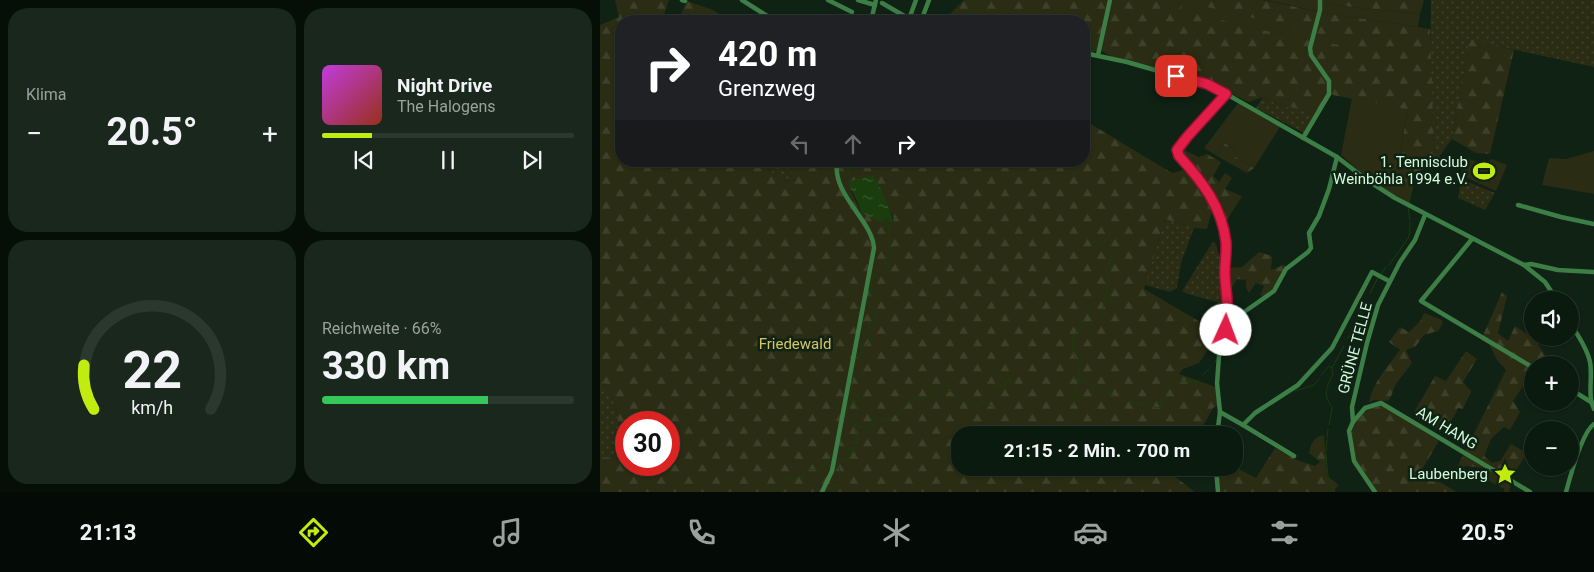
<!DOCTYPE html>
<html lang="de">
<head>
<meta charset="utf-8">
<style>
  :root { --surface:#0b1a0f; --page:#19271d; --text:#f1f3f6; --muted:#9aa19e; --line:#2b382f; --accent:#c2ec0f }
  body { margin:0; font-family:Roboto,sans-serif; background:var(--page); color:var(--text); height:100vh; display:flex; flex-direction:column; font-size:19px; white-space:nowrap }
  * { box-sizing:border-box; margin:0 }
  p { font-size:16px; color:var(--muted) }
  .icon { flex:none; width:28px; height:28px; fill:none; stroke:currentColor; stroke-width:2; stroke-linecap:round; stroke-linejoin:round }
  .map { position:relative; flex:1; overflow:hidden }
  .sheet { display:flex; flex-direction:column; gap:8px; padding:8px; background:#060e08; width:600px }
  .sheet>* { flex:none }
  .hud { position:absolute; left:15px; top:15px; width:475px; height:152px; border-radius:20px; box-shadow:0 1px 4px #0004,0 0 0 1px var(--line); background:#202124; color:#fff; overflow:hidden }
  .tools { position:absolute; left:924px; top:291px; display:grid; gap:10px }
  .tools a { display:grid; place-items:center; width:55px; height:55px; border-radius:50%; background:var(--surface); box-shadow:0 1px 4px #0004,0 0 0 1px var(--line); font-size:25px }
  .speed { position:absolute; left:15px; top:411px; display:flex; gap:10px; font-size:25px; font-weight:700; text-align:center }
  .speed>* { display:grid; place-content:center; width:65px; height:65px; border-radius:50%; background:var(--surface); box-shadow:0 1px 4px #0004,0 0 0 1px var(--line); line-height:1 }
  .speed .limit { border:8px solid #d22; background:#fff; color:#111 }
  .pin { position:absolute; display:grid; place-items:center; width:42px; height:42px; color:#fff; margin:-21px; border-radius:10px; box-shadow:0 2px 8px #0006 }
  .me { position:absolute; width:55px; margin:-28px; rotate:2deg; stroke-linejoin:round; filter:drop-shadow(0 0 4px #0008) }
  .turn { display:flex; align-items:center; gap:18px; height:105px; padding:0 20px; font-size:22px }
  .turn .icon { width:65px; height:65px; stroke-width:2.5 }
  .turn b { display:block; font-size:35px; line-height:42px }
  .lanes { display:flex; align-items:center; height:48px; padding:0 20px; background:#0003; justify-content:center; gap:25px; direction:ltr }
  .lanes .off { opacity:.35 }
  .big { font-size:38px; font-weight:700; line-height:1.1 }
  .sheet .tile { flex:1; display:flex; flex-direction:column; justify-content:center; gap:8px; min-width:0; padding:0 18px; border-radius:20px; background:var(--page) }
  .sheet .dial { align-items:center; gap:0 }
  .dial svg { height:130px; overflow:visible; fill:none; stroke:var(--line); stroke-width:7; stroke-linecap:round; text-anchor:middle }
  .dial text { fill:var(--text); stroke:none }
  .song { display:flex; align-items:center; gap:15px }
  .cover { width:60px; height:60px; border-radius:8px; background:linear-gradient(135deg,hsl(290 70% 55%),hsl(10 70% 35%)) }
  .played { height:5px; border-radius:2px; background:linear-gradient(90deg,var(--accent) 20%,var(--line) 20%) }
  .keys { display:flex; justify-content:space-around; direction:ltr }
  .heat { display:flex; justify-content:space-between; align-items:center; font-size:28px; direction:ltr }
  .charge { height:8px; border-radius:4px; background:linear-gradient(90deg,#34c759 66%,var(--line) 0) }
  .sheet .tiles { flex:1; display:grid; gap:8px; grid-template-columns:repeat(2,1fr) }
  .trip { position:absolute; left:351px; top:426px; width:292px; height:50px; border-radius:20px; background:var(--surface); box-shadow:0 1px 4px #0004,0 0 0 1px var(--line); font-weight:700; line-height:50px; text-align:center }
  .tabs { display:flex; height:80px; justify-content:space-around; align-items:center; background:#040a06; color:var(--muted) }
  .tabs .icon { width:35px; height:35px }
  .tabs .current { color:var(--accent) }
  .tabs b { font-size:22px; color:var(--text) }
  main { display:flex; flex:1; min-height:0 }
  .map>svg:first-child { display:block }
  .grass { fill:url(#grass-dots) }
  .forest { fill:url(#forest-firs); fill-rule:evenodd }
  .garden { fill:#2a2c13 }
  .water { fill:url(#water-ripples) }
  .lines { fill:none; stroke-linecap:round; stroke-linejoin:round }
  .stream { stroke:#1a3d0d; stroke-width:1 }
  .minor { stroke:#3d7e46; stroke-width:4.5 }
  .route-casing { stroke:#92132f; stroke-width:12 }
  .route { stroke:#e11d48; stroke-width:9 }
  .labels { text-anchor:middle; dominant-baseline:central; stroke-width:5; stroke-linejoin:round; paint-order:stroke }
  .poi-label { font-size:15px; fill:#d3fcdc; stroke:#0f2214; text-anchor:end }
  .park-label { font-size:15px; fill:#d7c564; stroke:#0f2214 }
  .street-label { font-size:15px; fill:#d3fcdc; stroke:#0f2214 }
</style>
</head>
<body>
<main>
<section class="sheet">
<div class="tiles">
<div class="tile"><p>Klima</p>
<div class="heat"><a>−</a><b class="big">20.5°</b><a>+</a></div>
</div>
<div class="tile">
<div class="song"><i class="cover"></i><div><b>Night Drive</b><p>The Halogens</p></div></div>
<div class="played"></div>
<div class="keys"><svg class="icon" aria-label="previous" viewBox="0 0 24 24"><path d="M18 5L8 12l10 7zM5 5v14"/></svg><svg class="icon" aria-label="pause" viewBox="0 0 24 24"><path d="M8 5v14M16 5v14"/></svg><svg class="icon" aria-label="next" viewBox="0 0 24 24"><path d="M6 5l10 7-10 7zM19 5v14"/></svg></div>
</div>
<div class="tile dial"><svg viewBox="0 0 100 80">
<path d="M14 69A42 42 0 1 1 86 69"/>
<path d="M14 69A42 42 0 0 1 8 42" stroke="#c2ec0f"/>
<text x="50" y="56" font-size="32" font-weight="700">22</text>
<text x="50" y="72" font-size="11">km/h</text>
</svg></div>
<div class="tile"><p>Reichweite · 66%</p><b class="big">330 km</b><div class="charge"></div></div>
</div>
</section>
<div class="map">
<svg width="994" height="492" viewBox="0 0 994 492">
  <defs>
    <pattern id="grass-dots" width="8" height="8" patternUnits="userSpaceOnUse" patternTransform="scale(1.25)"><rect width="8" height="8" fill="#2a2c13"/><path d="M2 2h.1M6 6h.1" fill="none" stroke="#3e412a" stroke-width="1.8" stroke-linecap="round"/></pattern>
    <pattern id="forest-firs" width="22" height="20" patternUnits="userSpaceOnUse" patternTransform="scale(1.25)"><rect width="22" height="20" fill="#2a2c13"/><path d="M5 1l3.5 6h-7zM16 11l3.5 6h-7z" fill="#3e412a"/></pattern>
    <pattern id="water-ripples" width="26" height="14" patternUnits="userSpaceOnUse" patternTransform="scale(1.25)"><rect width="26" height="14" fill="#1a3d0d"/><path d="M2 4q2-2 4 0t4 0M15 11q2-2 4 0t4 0" fill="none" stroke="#3a5a30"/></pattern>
  </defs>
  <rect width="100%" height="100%" fill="#0f2214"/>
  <g class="grass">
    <polygon points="831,0 994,0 994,67 870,40 852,139 840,155 834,149 830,60"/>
    <polygon points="663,97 679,105 704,110 714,116 704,133 656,108"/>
    <polygon points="164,161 195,161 194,169 186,182 171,172"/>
    <polygon points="861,179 895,193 885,210 858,198"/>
    <polygon points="565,219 594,228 581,263 577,288 570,292 545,285"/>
    <polygon points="615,242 619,255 624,256 625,316 617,312 617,302 588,294 582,291 612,243"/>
    <polygon points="2,381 11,394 17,413 21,443 14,458 0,457 0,382"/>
  </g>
  <g class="forest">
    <path d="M15 0H69L62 21H21V161H164L171 172 186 182 194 169 195 161H484V120L572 173 587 169 611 200 612 211 607 229 594 228 565 219 544 289 619 333 599 363 583 369 579 374 616 387 618 405 613 408 598 435H360V468H579L574 476 595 492H0V457L14 458 21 443 17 413 11 394 2 381 0 382V25L19 17ZM251 191H282L288 208 294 219 291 223 286 218 261 212ZM26 422H69V465H26Z"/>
    <polygon points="364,0 508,0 497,50 493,53 484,51 484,21 343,21"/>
    <polygon points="512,0 663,0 720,12 830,29 834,149 840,155 838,169 829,166 817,172 813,186 795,176 808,110 728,94 714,116 704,110 679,105 663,97 649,102 600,80 512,57 501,51"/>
    <polygon points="724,0 824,0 820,14 723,4"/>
    <polygon points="87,1 113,10 126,18 127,21 78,21"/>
    <polygon points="870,39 914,50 890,154 876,153 852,139"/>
    <polygon points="625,143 634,149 636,157 654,168 647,173 617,156"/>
    <polygon points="582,149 599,157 607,154 621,162 613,176 619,182 625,173 632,178 625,189 642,196 625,223 608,188 581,153"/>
    <polygon points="659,252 672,256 671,270 679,267 682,265 687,266 672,290 664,297 660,295 664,286 656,283 649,293 646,288 646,280 637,279 630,291 628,292 625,268 642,267"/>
    <polygon points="902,292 907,296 898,333 908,341 915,326 935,339 951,365 932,365 932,374 925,383 913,401 920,412 910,430 904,427 891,439 884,456 892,463 900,461 911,444 927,453 912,477 909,492 904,492 904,489 889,481 888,473 884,468 865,466 861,472 856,469 906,370 897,360 889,344 881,340"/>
    <path d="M824 313 840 319 843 323 838 331 824 335 815 347 806 350 812 363C807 370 799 379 795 386 793 391 792 396 788 401L774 400 769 403C772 383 789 365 800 350L789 342 800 327 809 332 821 320Z"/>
    <path d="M866 351 877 359 863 382 871 391 863 409 858 408C853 420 849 425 837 429L823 422 814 412 835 376 846 381Z"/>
    <polygon points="781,405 839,441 821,471 857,492 777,492 756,460 751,434 756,422 766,411"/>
    <path d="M724 435 727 476 739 485 734 490 735 492H619L617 468 635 467 656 478 675 448 697 460 715 466 720 462 709 453C711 444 714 436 724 435Z"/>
  </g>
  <g class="garden">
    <polygon points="665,0 724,0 724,4 820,14 818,27 725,13"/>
    <polygon points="582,1 746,40 745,46 675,33 581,10"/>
    <polygon points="752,98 808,110 795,175 813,186 809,204 764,175 741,155"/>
    <polygon points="638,103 680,127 654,168 636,157 634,149 625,143 617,156 604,148"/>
    <polygon points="994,151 994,194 942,185 949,158 966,159"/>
    <polygon points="867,158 887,166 890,160 892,159 907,165 896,191 860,175"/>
  </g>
  <path class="water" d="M273 175 282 191 294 222 291 223 286 219 280 222 261 212C258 201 252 192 248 182Z"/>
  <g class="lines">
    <g class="stream">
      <polyline points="365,21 385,0"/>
      <polyline points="247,161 250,178"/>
      <polyline points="809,202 813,185"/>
      <polyline points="808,207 810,220"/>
      <polyline points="810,225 810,222"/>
      <polyline points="493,241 501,246"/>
      <polyline points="789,265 809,237 810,226"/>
      <polyline points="781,274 786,267"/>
      <polyline points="770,293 779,276"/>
      <polyline points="507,301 515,297"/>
      <path d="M483 321 479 326 487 330C500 314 505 309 507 287 508 280 509 275 507 267L511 259 512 252 501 246 511 231"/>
      <polyline points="748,338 760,316 762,308"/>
      <polyline points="614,363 616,360"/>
      <polyline points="611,367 611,366"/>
      <polyline points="389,368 415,384"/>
      <path d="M732 369 733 374C727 386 722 395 732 407"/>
      <polyline points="603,375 609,369"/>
      <polyline points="721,375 729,366 732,368 744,346"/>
      <polyline points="472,378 503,389 516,397"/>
      <polyline points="396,384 412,389"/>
      <polyline points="695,391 714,385 719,379"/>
      <polyline points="469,392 481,396"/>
      <polyline points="408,393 404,387 408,381"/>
      <polyline points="331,394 330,392 334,384"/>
      <polyline points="361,400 373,405 380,405 402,376"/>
      <polyline points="256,401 254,403 257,408 264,412"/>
      <polyline points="383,401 393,407"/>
      <path d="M528 401 559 408 562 404 560 400C570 381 576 380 596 382L598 380"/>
      <polyline points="473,405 480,369 473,353 472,339 478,328"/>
      <polyline points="269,416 271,417 273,425"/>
      <polyline points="254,424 263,428 274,425 278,419 282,421 289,420 316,397 321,400 336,393 341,388 347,385 349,392 351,391 358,399"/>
      <polyline points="729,425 732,408"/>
      <polyline points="727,438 728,429"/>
      <polyline points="726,451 727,440"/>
      <polyline points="726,453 728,476 733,492"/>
      <polyline points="173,492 185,477 190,480 196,480 198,476 203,479 205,471 209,469 219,470 227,461 231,462"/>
      <polyline points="229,492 234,485 239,486 240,471 238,464 243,460 248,459 253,449 244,448 246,444 249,442 258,443 259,441 253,424 245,417 248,410 247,405 253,400 258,401 259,396 253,394 251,388 257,353 263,353 261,344 265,346 272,340 268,335 271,331 268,323 277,322 275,317 278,314 277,311 270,306 269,303 272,280 277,271 286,262 291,252 288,225 283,221"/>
    </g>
    <g class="minor">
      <polyline points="82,0 85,1"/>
      <polyline points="142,0 175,21"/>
      <polyline points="228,0 252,12"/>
      <polyline points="258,0 275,5"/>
      <polyline points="282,3 313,21"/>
      <polyline points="309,19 316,0"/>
      <polyline points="271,21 276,0"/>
      <polyline points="321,21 329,0"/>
      <polyline points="484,53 527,62 614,87 737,157 767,180 795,198 924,265 945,282 957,300"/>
      <polyline points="498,55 510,0"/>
      <polyline points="703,138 729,94 729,81 711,55 710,48 720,10 720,0"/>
      <polyline points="918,205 961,217 994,224"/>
      <polyline points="872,239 821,301 932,367"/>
      <polyline points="924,265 931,264 958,270 994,272"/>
      <path d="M970 322C977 335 987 347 990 362 993 377 987 395 994 409"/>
      <polyline points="627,329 637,317 674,291 686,269 708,252 711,248 709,233 719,216 729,189 737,157"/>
      <polyline points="970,389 991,402"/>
      <polyline points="620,412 643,425 655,413 698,385 732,348 772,272 789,281"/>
      <polyline points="753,422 765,408 781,403 930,492"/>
      <polyline points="643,425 694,456"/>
      <polyline points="617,435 620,412 617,383 619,356 627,325 628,292 625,268 626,243 621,217 612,197 579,156 577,150 587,137 626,94"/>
      <polyline points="616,468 618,492"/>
      <path d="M222 492 232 471 274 248C272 219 232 196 237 161"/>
      <polyline points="775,492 754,461 749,431 753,422 752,407 767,343 778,305 800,262 815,240 825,215"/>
      <path d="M966 492C970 477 982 432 994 424"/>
    </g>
  </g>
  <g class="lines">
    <g class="route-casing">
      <path id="route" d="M576 76 607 84 626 94 587 137 577 150 579 156C602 181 622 207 626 242 627 254 624 265 625 277 626 294 630 313 626 330"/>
    </g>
    <use href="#route" class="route"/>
  </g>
  <defs>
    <g id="stadium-bare" transform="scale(1.725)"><path d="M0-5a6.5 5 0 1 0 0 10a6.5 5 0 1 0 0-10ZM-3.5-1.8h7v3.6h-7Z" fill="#c2ec0f" stroke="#0f2214" stroke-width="2.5" paint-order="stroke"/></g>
    <g id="sight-bare" transform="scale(1.725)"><path d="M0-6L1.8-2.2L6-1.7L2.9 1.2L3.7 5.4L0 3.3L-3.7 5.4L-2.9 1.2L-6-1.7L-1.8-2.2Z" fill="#c2ec0f" stroke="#0f2214" stroke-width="2.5" paint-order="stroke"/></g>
  </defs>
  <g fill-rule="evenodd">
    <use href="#stadium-bare" x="884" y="171"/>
    <use href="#sight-bare" x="905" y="474"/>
  </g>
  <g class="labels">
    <g class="poi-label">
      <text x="868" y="162">1. Tennisclub<tspan x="868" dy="17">Weinböhla 1994 e.V.</tspan></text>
      <text x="888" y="474">Laubenberg</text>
    </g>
    <g class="park-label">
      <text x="195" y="344">Friedewald</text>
    </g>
    <g class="street-label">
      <text transform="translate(755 348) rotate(-75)">GRÜNE TELLE</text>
      <text transform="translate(847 428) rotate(31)">AM HANG</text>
    </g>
  </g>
</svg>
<div class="tools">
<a><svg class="icon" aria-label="sound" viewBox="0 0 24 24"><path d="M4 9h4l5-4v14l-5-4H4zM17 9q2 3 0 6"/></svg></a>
<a>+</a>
<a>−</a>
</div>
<div class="speed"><div class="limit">30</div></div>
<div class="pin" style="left:576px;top:76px;background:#d93025"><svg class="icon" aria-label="arrive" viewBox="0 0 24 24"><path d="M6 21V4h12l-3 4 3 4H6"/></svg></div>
<svg class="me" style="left:626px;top:330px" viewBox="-20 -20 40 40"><circle r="19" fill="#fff"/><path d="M0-13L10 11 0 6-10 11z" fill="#e11d48"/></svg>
<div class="trip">21:15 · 2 Min. · 700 m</div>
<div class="hud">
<div class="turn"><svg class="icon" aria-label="right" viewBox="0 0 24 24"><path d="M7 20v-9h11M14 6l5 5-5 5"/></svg><div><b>420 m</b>Grenzweg</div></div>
<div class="lanes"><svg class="icon off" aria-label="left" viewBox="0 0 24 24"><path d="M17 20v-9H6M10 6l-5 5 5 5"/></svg><svg class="icon off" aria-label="ahead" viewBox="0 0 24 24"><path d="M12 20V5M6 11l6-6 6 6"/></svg><svg class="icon" aria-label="right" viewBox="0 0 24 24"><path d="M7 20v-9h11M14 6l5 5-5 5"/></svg></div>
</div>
</div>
</main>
<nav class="tabs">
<b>21:13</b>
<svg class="icon current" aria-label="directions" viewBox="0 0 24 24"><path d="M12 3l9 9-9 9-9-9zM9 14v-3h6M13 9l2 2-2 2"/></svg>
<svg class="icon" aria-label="music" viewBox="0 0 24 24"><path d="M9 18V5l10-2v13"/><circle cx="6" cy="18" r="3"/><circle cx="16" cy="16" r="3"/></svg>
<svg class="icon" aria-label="phone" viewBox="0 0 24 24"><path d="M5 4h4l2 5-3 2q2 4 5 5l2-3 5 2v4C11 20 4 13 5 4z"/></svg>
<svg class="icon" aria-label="climate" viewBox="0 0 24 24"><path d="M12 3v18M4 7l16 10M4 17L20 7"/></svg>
<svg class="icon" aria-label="car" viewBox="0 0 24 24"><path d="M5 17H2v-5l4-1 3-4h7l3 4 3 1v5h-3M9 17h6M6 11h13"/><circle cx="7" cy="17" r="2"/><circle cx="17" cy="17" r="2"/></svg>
<svg class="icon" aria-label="filters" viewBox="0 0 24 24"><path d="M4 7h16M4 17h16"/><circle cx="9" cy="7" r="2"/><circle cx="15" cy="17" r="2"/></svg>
<b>20.5°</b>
</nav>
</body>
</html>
